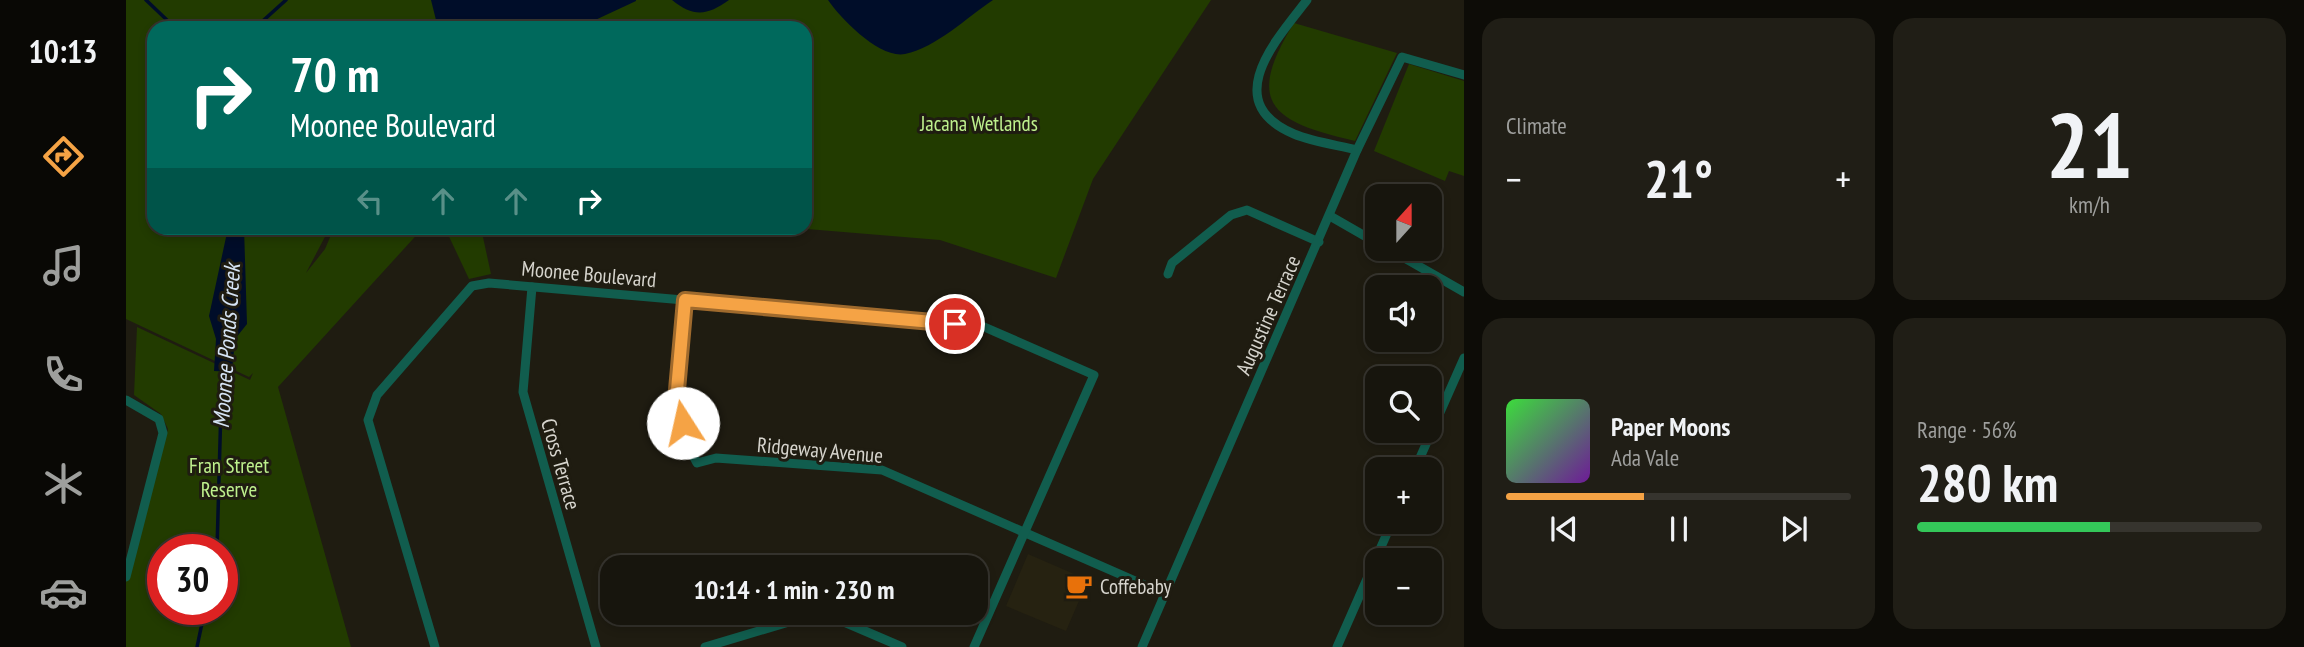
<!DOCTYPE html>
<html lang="en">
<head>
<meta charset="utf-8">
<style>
  :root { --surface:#17150d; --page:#201e16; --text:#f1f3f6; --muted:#9e9f9d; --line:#36342e; --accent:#f5a345 }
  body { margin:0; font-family:"PT Sans Narrow",sans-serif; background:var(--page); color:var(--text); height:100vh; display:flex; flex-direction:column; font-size:26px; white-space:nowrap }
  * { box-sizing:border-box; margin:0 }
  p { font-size:23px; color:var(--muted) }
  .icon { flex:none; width:38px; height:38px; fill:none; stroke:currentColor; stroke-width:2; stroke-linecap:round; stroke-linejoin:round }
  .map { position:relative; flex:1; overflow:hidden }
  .side { display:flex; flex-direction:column; gap:18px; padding:18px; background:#0d0c07; width:840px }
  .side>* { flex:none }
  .guide { position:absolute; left:21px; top:21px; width:665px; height:214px; border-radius:21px; box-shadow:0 4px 10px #0003,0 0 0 2px var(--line); background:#00695c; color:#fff; overflow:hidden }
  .needle { width:46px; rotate:21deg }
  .fabs { position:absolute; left:1239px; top:184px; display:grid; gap:14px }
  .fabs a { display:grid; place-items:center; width:77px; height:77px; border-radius:14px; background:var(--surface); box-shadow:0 4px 10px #0003,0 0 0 2px var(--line); font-size:35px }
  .speed { position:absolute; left:21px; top:534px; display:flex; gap:14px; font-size:35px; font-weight:700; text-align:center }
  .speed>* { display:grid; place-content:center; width:91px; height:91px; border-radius:50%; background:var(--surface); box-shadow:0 4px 10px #0003,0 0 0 2px var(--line); line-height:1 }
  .speed .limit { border:10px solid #d22; background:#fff; color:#111 }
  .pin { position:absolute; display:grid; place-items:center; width:60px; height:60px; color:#fff; margin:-30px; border:4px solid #fff; border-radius:50%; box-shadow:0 2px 7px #0007 }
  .me { position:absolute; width:77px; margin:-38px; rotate:350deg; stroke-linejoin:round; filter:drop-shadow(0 0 5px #0008) }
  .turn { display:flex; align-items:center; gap:24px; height:147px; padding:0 28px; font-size:32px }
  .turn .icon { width:91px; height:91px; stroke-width:2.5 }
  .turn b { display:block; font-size:49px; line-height:60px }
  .lanes { display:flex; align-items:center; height:66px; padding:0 28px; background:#0003; justify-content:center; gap:35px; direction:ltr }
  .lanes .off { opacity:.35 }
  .big { font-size:52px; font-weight:800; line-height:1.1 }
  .side .widget { flex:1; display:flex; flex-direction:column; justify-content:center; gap:10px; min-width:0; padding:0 24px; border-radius:21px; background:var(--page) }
  .side .dial { align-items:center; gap:0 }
  .dial b { font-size:91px; line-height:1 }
  .song { display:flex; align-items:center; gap:21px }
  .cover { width:84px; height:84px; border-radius:10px; background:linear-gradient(135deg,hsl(120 70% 55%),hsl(280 70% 35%)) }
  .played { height:7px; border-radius:4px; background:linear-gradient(90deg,var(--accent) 40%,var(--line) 40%) }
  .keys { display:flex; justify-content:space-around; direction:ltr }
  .heat { display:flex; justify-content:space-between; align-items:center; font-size:38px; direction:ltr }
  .charge { height:10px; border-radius:5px; background:linear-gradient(90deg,#34c759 56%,var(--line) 0) }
  .side .tiles { flex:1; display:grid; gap:18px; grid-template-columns:repeat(2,1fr) }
  .trip { position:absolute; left:474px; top:555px; width:388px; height:70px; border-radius:21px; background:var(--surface); box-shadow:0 4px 10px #0003,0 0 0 2px var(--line); font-weight:800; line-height:70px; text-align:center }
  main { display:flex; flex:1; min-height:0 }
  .tab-bar { display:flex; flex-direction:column; width:126px; justify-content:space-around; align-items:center; background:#090805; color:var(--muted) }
  .tab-bar .icon { width:49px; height:49px }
  .tab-bar .current { color:var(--accent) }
  .tab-bar b { font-size:32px; color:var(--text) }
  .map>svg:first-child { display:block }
  .built { fill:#262211 }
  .green { fill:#223b00; fill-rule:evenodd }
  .water { fill:#000d29 }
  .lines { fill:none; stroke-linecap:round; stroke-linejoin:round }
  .stream { stroke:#000d29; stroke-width:3.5 }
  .minor { stroke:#115d4e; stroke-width:9 }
  .route-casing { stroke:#9f6a2d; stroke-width:18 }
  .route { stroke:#f5a345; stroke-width:12 }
  .labels { text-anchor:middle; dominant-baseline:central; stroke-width:6; stroke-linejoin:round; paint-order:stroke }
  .park-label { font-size:21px; fill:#bef08d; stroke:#1f1c11 }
  .street-label { font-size:21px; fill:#d6d4cd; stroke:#1f1c11 }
  .poi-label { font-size:21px; fill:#d6d4cd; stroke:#1f1c11; text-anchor:start }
  .water-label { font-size:23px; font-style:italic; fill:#d6e4f5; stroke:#1f1c11 }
</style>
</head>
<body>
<main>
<nav class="tab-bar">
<b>10:13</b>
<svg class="icon current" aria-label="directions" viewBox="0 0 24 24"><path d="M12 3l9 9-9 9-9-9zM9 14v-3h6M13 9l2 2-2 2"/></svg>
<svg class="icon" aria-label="music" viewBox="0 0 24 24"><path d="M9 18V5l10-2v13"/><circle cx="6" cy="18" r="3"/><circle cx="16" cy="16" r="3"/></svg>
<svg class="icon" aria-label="phone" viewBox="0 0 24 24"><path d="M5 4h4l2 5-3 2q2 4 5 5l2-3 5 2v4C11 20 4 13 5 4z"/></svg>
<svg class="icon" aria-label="climate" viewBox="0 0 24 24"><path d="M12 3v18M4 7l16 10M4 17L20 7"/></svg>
<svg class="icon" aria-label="car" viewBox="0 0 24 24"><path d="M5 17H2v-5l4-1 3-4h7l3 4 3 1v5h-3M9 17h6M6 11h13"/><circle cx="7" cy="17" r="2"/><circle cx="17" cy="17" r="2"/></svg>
</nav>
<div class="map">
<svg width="1338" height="647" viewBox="0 0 1338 647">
  <rect width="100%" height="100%" fill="#1f1c11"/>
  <polygon class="built" points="902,554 962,580 940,631 880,606"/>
  <g class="green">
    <path d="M0 0H1085L967 179 930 278 814 240 669 228H679V28H28V228H207L202 231 180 273 199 249 208 228H297L152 387 225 647H0V580L42 429 35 414 8 395 11 327 124 380 127 373 123 377 0 319ZM37 550H96V609H37Z"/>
    <path d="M1168 23 1271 53 1229 141C1148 122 1117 105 1168 23Z"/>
    <polygon points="1283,64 1338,81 1338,176 1323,171 1319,181 1248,151"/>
    <polygon points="319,228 355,228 365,274 343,279"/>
  </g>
  <g class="water">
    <polygon points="305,0 510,0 510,1 452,28 312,28"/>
    <path d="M546 0H603C582 15 568 18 546 0Z"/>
    <path d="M702 0H867C840 18 811 47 779 54 754 59 715 19 702 0Z"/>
    <polygon points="102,228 118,228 121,324 109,339 106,372 88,371 90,339 83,316"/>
  </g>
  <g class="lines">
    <g class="stream">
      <polyline points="20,0 42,21 114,28"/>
      <polyline points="129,28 160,0"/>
      <polyline points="91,550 96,370"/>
      <polyline points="71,647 79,609"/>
    </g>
    <g class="minor">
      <path d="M1181 0C1150 40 1093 102 1168 134 1187 142 1211 145 1231 150"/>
      <polyline points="1204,216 1251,243"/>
      <polyline points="1261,248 1338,292"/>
      <polyline points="1042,274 1046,263 1105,215 1121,210 1193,242"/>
      <polyline points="406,287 397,392 470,647"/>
      <path d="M559 300C554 354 542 413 571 463L590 458 756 470 1039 594"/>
      <polyline points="0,400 33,419 37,433 0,577"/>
      <polyline points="1289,469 1338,358"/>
      <polyline points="309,647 242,420 251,395 346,286 363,283 856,326 968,375 848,647"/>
      <polyline points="579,647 683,616 711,619 776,647"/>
      <polyline points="1016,647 1231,150 1276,57 1338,75"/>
      <polyline points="1211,647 1266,522"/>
    </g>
  </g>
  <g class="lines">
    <g class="route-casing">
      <polyline id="route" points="557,423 551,390 559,300 829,324"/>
    </g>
    <use href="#route" class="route"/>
  </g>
  <defs>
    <g id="cafe-bare" transform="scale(2.1)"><path d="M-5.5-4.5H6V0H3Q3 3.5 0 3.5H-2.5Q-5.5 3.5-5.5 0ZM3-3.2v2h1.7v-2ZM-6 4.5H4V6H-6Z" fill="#e8710a" stroke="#1f1c11" stroke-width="2.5" paint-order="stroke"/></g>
  </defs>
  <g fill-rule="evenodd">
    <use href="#cafe-bare" x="953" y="586"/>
  </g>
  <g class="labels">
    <g class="park-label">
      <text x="853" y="123">Jacana Wetlands</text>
      <text x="103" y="465">Fran Street<tspan x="103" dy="24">Reserve</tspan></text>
    </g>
    <g class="street-label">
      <text transform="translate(463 274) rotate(5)">Moonee Boulevard</text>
      <text transform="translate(1142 315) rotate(-66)">Augustine Terrace</text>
      <text transform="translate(694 450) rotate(5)">Ridgeway Avenue</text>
      <text transform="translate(435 464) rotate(74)">Cross Terrace</text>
    </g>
    <g class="poi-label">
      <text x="974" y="586">Coffebaby</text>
    </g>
    <g class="water-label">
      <text transform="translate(100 346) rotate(-86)">Moonee Ponds Creek</text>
    </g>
  </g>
</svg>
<div class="fabs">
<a><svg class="needle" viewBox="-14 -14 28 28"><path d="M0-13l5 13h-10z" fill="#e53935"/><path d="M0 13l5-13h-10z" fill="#9e9f9d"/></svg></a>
<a><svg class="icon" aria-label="sound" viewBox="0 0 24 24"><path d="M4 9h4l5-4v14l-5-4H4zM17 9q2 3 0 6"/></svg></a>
<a><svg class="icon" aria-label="search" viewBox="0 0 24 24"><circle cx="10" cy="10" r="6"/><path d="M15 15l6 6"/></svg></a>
<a>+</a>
<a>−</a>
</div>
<div class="speed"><div class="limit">30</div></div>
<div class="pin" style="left:829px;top:324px;background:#d93025"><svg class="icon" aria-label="arrive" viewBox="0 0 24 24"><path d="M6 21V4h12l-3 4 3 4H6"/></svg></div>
<svg class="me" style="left:557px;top:423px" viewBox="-20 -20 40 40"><circle r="19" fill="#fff"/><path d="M0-13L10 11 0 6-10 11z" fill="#f5a345"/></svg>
<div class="trip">10:14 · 1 min · 230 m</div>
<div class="guide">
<div class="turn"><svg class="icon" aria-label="right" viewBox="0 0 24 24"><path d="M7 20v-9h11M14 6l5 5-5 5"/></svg><div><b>70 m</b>Moonee Boulevard</div></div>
<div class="lanes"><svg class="icon off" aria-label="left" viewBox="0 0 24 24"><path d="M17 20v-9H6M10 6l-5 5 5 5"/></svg><svg class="icon off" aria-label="ahead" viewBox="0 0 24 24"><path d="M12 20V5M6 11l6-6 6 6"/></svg><svg class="icon off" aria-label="ahead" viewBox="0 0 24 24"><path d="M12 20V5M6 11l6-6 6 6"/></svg><svg class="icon" aria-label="right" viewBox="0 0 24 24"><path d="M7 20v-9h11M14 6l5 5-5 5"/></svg></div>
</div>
</div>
<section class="side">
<div class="tiles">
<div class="widget"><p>Climate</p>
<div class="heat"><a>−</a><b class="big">21°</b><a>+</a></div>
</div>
<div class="widget dial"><b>21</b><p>km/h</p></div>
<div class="widget">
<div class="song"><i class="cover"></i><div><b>Paper Moons</b><p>Ada Vale</p></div></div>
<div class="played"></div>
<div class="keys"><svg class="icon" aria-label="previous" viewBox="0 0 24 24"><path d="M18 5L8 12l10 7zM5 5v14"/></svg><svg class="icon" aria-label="pause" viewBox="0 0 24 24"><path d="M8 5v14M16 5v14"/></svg><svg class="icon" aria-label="next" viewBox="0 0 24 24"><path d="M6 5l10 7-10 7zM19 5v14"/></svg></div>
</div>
<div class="widget"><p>Range · 56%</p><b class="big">280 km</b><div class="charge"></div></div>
</div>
</section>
</main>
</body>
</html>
